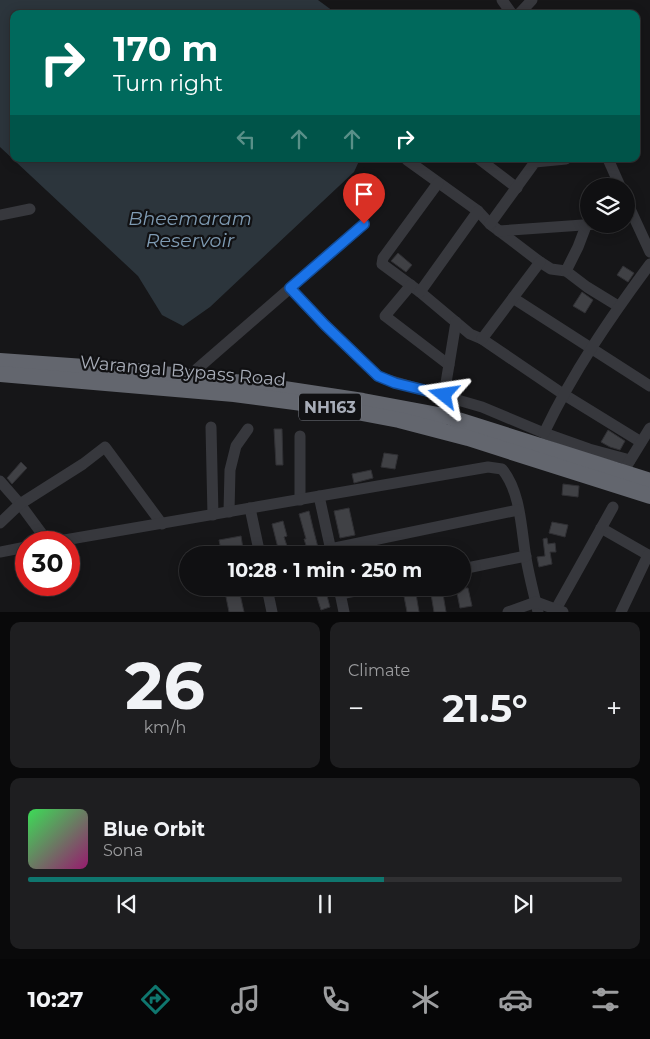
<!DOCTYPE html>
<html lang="en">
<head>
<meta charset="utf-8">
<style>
  :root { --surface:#101012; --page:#1e1e20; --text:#f1f3f6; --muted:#9c9d9f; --line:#303032; --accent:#0f766e }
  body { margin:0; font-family:Montserrat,sans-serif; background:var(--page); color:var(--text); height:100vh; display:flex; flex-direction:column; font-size:19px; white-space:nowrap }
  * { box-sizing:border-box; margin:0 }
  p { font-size:16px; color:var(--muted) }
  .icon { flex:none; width:28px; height:28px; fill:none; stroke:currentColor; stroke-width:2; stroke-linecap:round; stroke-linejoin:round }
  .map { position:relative; height:612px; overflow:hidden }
  .side { display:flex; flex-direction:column; gap:10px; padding:10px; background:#09090a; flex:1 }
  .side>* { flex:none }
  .banner { position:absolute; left:10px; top:10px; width:630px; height:152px; border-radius:10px; box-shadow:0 2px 12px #0003,0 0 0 1px var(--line); background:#00695c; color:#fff; overflow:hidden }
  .buttons { position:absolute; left:580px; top:178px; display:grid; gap:10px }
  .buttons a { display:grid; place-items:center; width:55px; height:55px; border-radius:50%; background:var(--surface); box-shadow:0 2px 12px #0003,0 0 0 1px var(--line); font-size:25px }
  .speed { position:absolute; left:15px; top:531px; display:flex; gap:10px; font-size:25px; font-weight:700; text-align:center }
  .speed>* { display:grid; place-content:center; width:65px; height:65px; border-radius:50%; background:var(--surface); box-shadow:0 2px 12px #0003,0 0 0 1px var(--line); line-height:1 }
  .speed .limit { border:8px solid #d22; background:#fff; color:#111 }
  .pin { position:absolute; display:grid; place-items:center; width:42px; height:42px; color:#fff; margin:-51px -21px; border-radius:50% 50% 50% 0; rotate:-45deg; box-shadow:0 0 5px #0007 }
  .pin .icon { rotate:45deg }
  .me { position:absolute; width:55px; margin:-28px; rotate:285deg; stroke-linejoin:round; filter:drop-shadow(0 0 4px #0008) }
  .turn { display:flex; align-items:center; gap:18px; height:105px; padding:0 20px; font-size:22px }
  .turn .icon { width:65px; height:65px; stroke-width:2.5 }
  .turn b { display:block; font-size:35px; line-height:42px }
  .lanes { display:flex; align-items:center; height:48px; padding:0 20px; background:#0003; justify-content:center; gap:25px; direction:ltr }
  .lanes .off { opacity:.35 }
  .big { font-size:38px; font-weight:700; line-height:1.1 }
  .side .tile { flex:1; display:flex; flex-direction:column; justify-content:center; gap:8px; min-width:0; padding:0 18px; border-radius:10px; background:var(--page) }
  .side .dial { align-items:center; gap:0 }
  .dial b { font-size:65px; line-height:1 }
  .song { display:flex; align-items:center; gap:15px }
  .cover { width:60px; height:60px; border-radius:8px; background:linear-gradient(135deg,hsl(130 70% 55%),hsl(320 70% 35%)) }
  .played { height:5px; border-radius:2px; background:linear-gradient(90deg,var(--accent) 60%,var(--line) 60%) }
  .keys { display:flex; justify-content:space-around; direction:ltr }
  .heat { display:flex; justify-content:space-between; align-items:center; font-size:28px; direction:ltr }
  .side .tiles { flex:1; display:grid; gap:10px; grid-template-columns:1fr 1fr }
  .tile:last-child { grid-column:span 2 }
  .trip { position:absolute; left:179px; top:546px; width:292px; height:50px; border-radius:25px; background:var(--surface); box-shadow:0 2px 12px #0003,0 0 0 1px var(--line); font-weight:700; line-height:50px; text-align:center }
  .menu { display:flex; height:80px; justify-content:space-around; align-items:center; background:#060607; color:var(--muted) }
  .menu .icon { width:35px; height:35px }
  .menu .selected { color:var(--accent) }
  .menu b { font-size:22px; color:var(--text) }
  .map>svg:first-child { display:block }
  .water { fill:#2c353c }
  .building { fill:#404145; stroke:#303034 }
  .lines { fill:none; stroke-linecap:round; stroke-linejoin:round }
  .minor { stroke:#37383d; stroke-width:11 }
  .highway { stroke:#63666e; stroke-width:16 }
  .route-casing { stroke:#114b97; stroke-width:12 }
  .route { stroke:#1a73e8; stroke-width:9 }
  .labels { text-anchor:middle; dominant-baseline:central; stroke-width:4.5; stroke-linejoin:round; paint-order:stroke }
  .shield { fill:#111113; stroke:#7b7e86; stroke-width:1 }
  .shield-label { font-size:16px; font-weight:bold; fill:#a8adb8 }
  .street-label { font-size:18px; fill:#a8adb8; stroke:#111113 }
  .water-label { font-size:19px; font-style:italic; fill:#7f9bb3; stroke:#111113 }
</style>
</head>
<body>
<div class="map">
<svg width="650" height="612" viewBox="0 0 650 612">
  <rect width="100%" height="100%" fill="#161618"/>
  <polygon class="water" points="0,0 318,0 337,14 14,14 14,159 360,159 354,172 210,307 183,326 162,315 138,276 0,147"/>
  <g class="building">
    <polygon points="398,253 412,265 406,272 391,261"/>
    <polygon points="623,266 634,273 628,282 617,275"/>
    <polygon points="582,292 593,300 585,313 573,306"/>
    <polygon points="274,429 282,429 283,465 276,465"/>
    <polygon points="608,430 625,441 620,450 610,447 601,442"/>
    <polygon points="384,453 398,455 395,469 381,467"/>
    <polygon points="21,462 27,468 12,484 7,478"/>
    <polygon points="371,470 373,478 354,483 352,474"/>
    <polygon points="563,484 579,486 578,497 562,495"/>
    <polygon points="349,508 355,535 340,538 334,511"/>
    <polygon points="309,511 313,528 320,555 309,555 304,539 306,539 299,514"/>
    <polygon points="283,521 287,536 284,537 290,555 279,555 277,548 278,548 272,524"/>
    <polygon points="552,522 568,525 565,537 549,533"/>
    <polygon points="241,536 244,555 222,555 219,540"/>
    <polygon points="547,538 548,544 555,543 556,552 550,552 552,564 539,567 537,557 545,556 543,539"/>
    <polygon points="229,588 236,588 238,594 240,594 244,612 229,612 225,592 230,591"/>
    <polygon points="415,588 419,612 407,612 403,591"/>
    <polygon points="430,588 442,588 446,612 434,612"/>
    <polygon points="456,588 468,588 472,606 460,608"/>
    <polygon points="326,592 330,607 321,610 316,594"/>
  </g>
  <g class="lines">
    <g class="minor">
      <polyline points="502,0 512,14"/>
      <polyline points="519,14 532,0"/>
      <polyline points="479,159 517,188"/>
      <polyline points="608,159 620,186"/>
      <polyline points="407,160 478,211 490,224 540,262 551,269 566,271 587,287 618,306"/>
      <polyline points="438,183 383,258 382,264 420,292 470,334 482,339 563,394 641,442"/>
      <polyline points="626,200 650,252"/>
      <polyline points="0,215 30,209"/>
      <polyline points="490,224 535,162 566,159"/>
      <polyline points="499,231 597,224"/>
      <polyline points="566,271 578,247 586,226"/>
      <polyline points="411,285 385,316 449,365"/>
      <polyline points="290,288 325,325 378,376 385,379 482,407 544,433 589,449 630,460"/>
      <polyline points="420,292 478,211"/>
      <polyline points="513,298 650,386"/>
      <polyline points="482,339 540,262"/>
      <polyline points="197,369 364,224"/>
      <polyline points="444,395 456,322"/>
      <polyline points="211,427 213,515"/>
      <path d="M544 433C573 372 610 318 650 264"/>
      <polyline points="626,467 650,428"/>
      <polyline points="0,481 20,504 48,542"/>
      <polyline points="319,496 332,555"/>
      <polyline points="300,500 300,436"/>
      <polyline points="250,508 260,555"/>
      <polyline points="229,512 230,470 236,446 248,429"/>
      <polyline points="0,523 20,504 83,464 105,447 162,524"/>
      <polyline points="601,528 650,556"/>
      <path d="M53 542 488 467 502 469C521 492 521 529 526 558 529 576 534 594 538 612"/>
      <polyline points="330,549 518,510"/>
      <polyline points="0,552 26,547"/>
      <polyline points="462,569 526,556"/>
      <polyline points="267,588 272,612"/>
      <polyline points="339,588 344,612"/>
      <polyline points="340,594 371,588"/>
      <polyline points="556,609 613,507"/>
      <polyline points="508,612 536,602 563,612"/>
      <polyline points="621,612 648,555"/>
    </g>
    <g class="highway">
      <polyline points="0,361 127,370 252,384 363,401 449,417 650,481"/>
      <polyline points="0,374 234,394 325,406 399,420 468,438 650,496"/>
    </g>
  </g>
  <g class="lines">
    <g class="route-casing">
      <polyline id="route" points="364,224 290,288 325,325 378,376 395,383 444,395"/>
    </g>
    <use href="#route" class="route"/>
  </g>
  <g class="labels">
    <rect class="shield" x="299" y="393.5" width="62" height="27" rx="4"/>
    <g class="shield-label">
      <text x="330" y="407">NH163</text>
    </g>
    <g class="street-label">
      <text transform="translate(183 371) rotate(5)">Warangal Bypass Road</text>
    </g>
    <g class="water-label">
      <text x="190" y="218">Bheemaram<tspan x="190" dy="22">Reservoir</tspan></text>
    </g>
  </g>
</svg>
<div class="buttons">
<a><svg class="icon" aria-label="layers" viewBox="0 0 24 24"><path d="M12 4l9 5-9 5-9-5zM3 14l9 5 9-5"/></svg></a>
</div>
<div class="speed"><div class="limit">30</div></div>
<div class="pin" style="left:364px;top:224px;background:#d93025"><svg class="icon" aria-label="arrive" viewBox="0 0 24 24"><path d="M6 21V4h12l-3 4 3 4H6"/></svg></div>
<svg class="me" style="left:444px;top:395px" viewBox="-20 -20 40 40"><path d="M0-17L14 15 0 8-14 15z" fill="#1a73e8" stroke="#fff" stroke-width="4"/></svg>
<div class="trip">10:28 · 1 min · 250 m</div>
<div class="banner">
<div class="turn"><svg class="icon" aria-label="right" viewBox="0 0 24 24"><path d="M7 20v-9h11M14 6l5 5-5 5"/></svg><div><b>170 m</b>Turn right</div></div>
<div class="lanes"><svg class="icon off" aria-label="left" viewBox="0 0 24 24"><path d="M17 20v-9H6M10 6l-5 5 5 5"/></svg><svg class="icon off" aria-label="ahead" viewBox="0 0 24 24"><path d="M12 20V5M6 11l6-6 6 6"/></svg><svg class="icon off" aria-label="ahead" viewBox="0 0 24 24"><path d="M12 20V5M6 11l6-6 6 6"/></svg><svg class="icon" aria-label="right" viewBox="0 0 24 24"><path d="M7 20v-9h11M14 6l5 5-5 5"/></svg></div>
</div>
</div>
<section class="side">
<div class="tiles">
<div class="tile dial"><b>26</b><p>km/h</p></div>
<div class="tile"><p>Climate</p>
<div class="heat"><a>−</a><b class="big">21.5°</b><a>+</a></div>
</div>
<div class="tile">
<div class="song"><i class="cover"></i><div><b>Blue Orbit</b><p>Sona</p></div></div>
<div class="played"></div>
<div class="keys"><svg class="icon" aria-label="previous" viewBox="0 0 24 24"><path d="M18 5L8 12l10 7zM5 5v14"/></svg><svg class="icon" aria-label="pause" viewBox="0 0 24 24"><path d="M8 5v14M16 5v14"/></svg><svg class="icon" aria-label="next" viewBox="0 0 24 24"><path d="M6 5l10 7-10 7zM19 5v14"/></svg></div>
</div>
</div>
</section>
<nav class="menu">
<b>10:27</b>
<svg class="icon selected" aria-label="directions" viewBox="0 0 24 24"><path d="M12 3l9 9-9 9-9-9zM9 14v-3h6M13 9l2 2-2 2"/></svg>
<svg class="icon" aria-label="music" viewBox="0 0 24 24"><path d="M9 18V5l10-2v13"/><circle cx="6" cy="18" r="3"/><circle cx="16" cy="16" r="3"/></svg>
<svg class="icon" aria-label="phone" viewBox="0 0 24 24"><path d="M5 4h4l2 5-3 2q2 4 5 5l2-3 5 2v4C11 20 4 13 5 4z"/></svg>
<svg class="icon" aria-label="climate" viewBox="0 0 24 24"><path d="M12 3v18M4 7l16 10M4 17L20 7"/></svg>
<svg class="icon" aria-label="car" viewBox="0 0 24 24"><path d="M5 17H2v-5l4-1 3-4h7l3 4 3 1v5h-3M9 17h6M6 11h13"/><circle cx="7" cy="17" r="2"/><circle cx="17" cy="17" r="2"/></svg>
<svg class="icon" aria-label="filters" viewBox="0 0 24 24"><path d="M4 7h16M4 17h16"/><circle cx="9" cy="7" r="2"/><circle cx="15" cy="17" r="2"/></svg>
</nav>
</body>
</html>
